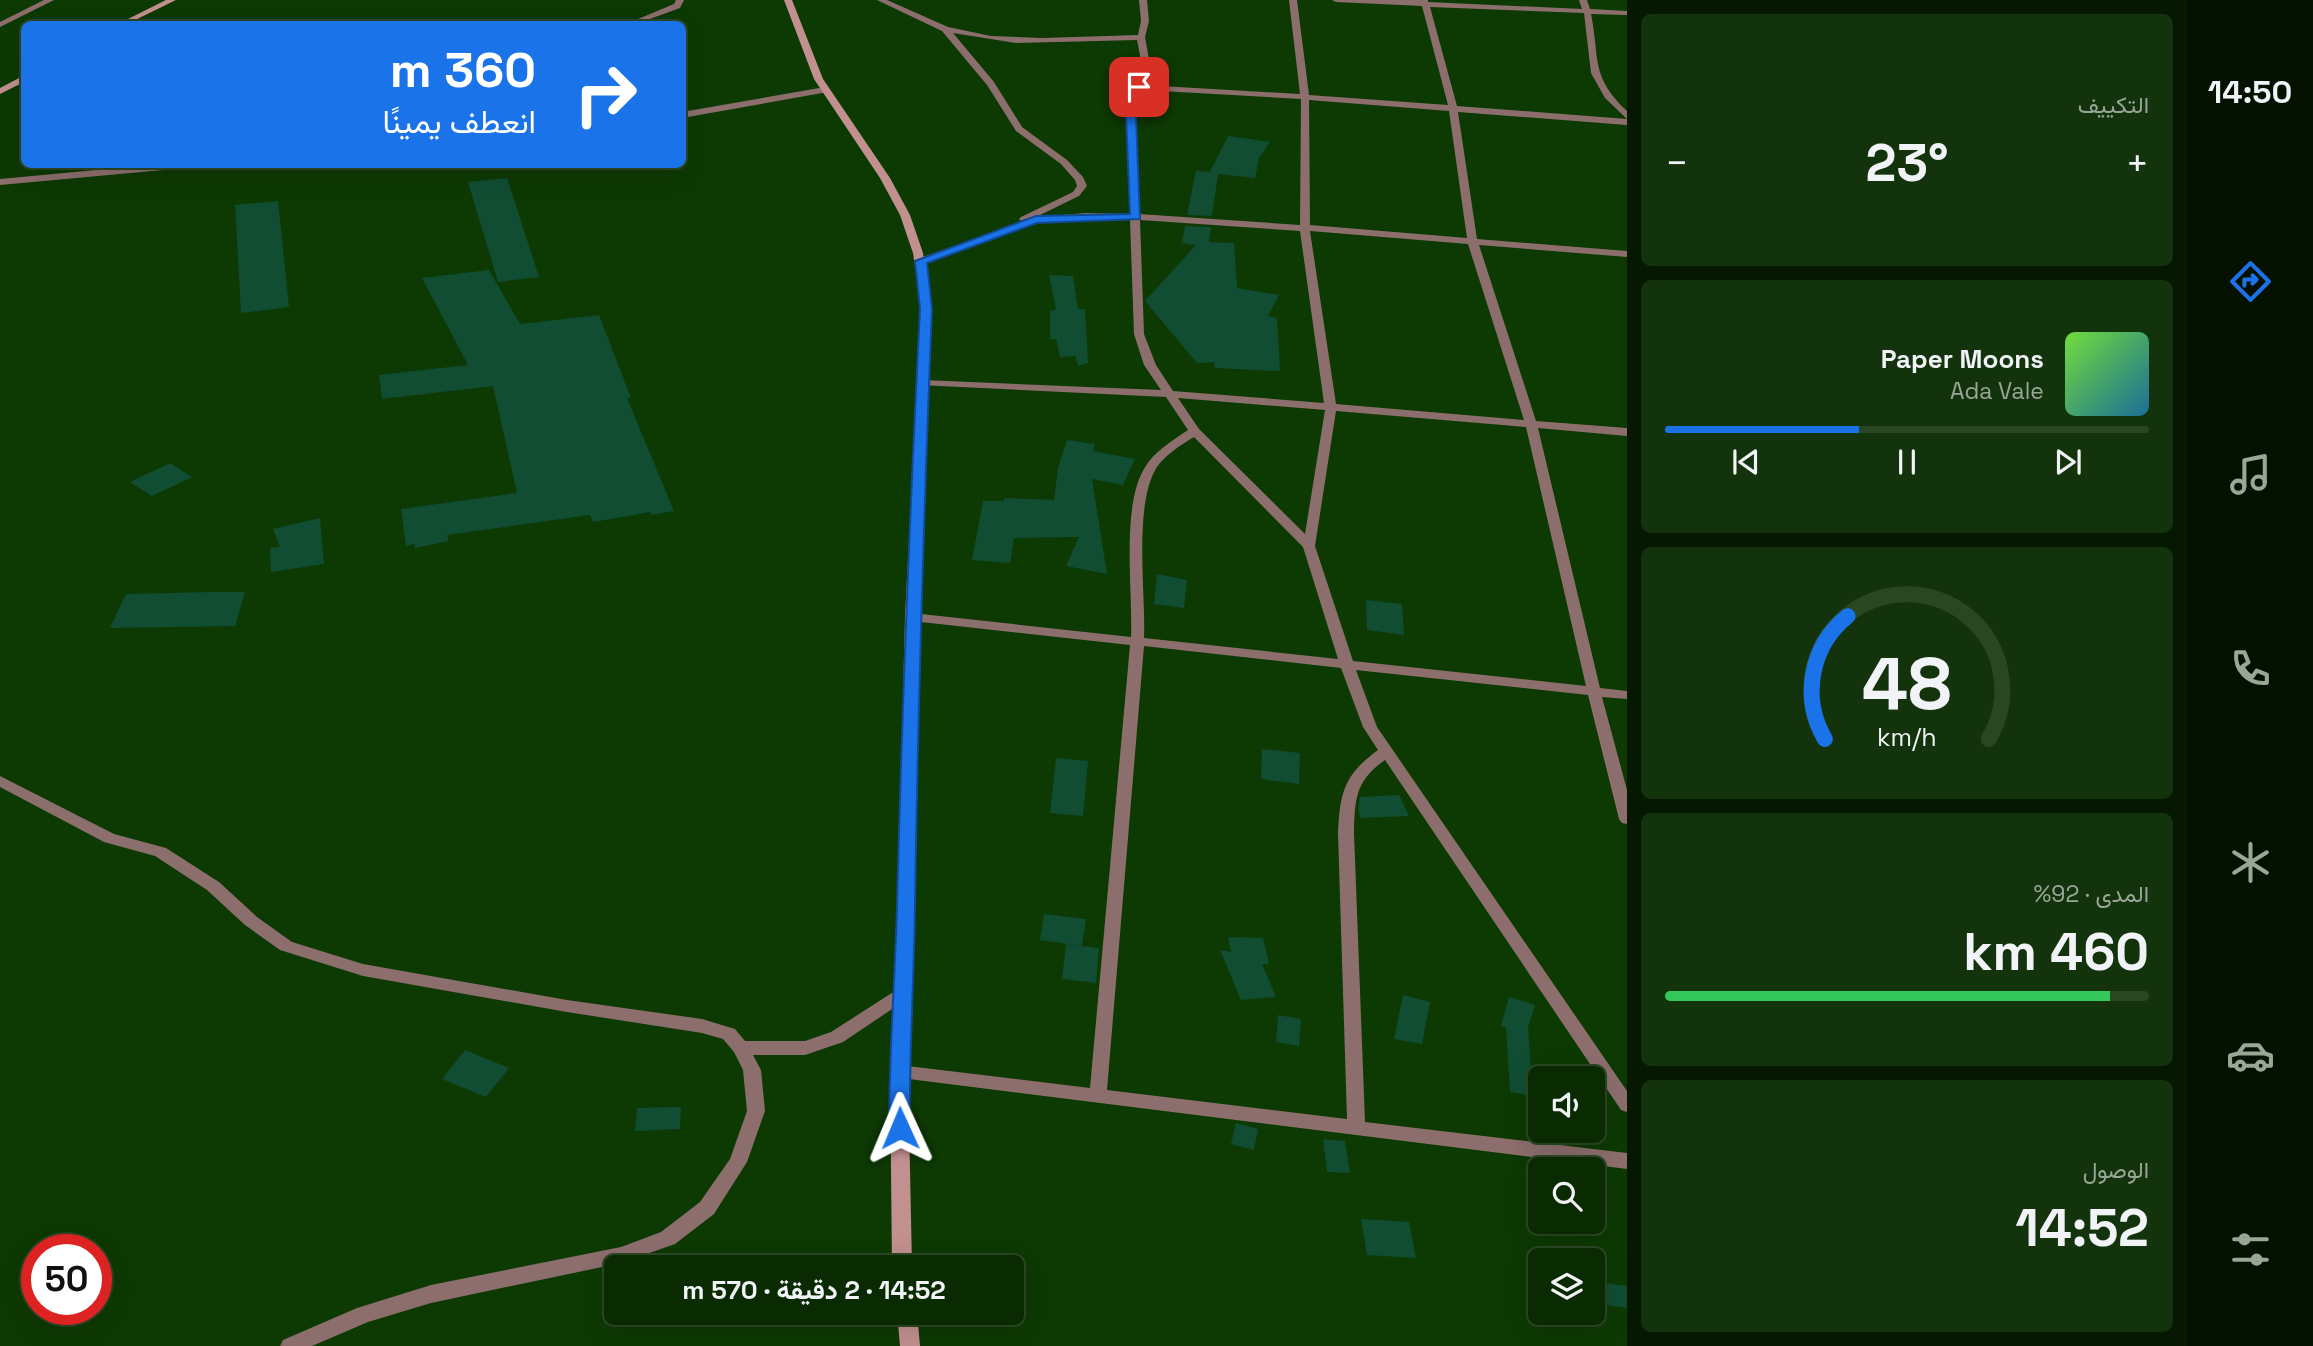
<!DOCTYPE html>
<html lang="ar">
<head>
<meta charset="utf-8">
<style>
  :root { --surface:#0a2b02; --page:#13330c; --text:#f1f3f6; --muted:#99a799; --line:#2a4724; --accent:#1a73e8 }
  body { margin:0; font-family:"Space Grotesk",Vazirmatn,sans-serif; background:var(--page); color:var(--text); direction:rtl; height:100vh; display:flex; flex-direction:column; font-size:26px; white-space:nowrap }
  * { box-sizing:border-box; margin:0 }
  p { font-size:23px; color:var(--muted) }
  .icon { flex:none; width:38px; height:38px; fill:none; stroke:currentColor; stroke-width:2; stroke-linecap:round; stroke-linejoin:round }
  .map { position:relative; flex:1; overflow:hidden; direction:ltr }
  .side { display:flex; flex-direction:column; gap:14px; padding:14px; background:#061801; width:560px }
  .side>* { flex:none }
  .banner { position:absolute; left:21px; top:21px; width:665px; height:147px; border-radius:10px; box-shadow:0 7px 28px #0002,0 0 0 2px var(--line); direction:rtl; background:#1a73e8; color:#fff; overflow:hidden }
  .controls { position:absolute; left:1528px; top:1066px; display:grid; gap:14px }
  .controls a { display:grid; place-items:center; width:77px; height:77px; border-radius:10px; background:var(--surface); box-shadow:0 7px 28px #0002,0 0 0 2px var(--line); font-size:35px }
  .speed { position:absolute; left:21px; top:1234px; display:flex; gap:14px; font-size:35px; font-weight:700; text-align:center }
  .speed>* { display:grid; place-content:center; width:91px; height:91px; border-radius:50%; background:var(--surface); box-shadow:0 7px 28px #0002,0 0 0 2px var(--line); line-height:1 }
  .speed .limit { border:10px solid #d22; background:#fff; color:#111 }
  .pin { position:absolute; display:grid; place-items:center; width:60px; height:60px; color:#fff; margin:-30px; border-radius:14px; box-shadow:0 4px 10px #0006 }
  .me { position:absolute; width:77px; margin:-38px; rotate:359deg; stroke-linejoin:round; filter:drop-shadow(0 0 5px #0008) }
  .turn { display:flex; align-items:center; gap:24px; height:147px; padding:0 35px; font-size:32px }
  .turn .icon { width:91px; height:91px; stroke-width:2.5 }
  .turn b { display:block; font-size:49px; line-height:60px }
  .big { font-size:52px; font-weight:700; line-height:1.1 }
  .side .card { flex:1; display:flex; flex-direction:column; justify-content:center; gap:10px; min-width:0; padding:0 24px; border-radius:10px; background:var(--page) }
  .side .dial { align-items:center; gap:0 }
  .dial svg { height:182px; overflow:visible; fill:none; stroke:var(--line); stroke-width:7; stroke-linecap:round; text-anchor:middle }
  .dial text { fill:var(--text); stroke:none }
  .song { display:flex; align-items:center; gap:21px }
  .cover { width:84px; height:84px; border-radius:10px; background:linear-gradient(135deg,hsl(100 70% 55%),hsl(200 70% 35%)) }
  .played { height:7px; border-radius:4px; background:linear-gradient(90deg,var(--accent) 40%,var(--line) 40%) }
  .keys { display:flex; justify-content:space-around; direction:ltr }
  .heat { display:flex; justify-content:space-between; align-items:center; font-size:38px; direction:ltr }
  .charge { height:10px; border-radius:5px; background:linear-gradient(90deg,#34c759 92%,var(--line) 0) }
  .trip { position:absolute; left:604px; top:1255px; width:420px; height:70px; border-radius:10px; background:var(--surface); box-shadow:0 7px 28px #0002,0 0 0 2px var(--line); font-weight:700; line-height:70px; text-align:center; direction:rtl }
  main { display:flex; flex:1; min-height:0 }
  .menu { display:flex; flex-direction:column; width:126px; justify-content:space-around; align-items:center; background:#041101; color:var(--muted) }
  .menu .icon { width:49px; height:49px }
  .menu .active { color:var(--accent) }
  .menu b { font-size:32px; color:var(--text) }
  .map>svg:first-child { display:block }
  .building { fill:#104d33 }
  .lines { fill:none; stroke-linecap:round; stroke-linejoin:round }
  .minor { fill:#8c6e6d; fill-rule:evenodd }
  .secondary { fill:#c1908f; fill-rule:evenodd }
  .route { fill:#1a73e8; stroke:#114b97; stroke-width:2 }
</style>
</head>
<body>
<main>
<nav class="menu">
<b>14:50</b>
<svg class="icon active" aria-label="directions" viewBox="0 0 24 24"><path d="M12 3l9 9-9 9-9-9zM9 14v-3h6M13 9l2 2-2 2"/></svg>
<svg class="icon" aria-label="music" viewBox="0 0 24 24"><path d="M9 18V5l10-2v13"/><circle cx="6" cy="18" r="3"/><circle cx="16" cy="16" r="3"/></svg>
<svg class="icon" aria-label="phone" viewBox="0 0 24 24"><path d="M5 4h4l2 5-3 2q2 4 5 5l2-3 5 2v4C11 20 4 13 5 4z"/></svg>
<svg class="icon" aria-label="climate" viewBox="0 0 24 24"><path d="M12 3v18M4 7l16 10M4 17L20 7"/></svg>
<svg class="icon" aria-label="car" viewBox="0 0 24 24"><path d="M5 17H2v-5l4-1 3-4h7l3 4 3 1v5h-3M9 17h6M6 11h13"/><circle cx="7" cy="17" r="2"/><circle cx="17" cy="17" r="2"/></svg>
<svg class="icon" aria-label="filters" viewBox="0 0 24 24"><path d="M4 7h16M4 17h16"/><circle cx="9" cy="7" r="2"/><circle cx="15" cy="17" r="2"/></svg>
</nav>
<section class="side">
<div class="card"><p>التكييف</p>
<div class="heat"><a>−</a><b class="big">23°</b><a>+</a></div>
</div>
<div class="card">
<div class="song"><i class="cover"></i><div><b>Paper Moons</b><p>Ada Vale</p></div></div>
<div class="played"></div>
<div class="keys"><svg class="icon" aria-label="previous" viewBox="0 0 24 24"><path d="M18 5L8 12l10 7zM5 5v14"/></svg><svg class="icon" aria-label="pause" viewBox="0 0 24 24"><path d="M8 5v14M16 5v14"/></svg><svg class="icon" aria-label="next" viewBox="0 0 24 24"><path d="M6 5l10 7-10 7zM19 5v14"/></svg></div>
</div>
<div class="card dial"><svg viewBox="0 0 100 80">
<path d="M14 69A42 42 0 1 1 86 69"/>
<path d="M14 69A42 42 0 0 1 24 15" stroke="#1a73e8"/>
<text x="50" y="56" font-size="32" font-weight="700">48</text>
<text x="50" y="72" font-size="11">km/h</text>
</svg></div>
<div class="card"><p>المدى · 92%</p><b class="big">460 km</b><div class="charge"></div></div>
<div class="card"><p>الوصول</p><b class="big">14:52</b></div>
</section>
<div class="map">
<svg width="1627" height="1346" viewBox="0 0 1627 1346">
  <rect width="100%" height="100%" fill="#0d3903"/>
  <g class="building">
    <polygon points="1228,136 1270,142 1259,158 1255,178 1218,174 1212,216 1187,215 1196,171 1210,172"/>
    <polygon points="507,178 539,277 498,282 468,182"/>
    <polygon points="278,201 289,307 241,313 235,205"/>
    <polygon points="1185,226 1211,227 1209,242 1234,243 1237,288 1279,295 1268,316 1277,318 1280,371 1215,368 1214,362 1197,363 1145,301 1196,245 1182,243"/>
    <polygon points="489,270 520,324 599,315 631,398 627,398 674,511 651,515 650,512 593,522 590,515 447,535 449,541 415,548 414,544 406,546 401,509 517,493 493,386 382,399 379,375 468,365 422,278"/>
    <polygon points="1049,275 1073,276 1078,309 1085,309 1088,363 1078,366 1075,356 1060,357 1056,339 1050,339 1050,311 1056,309"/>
    <polygon points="1067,440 1095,444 1093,451 1135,459 1123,485 1092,479 1107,574 1066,566 1079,537 1014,538 1010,563 972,560 983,501 1004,501 1004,498 1054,500 1058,468"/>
    <polygon points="170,463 192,477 152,496 130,482"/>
    <polygon points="320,518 324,564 271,572 270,548 280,547 273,529"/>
    <polygon points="1157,574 1187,580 1184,608 1154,604"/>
    <polygon points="213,592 245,592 235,626 110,628 126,594"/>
    <polygon points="1366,600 1402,604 1404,635 1367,630"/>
    <polygon points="1262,749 1300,753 1299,784 1261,779"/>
    <polygon points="1056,758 1088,761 1083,816 1050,813"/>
    <polygon points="1399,795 1409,816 1361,818 1358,810 1360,797"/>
    <polygon points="1044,914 1086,919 1082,946 1040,940"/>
    <polygon points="1228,937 1263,938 1269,964 1262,964 1276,997 1241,1000 1220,950 1231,952"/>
    <polygon points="1066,944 1099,948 1096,983 1062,979"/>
    <polygon points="1403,995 1430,1002 1422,1044 1394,1039"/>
    <polygon points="1509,997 1535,1005 1528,1027 1533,1096 1510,1092 1506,1027 1501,1026"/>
    <polygon points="1278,1015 1301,1019 1299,1046 1276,1042"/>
    <polygon points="465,1050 509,1068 486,1097 442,1079"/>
    <polygon points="681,1107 680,1129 635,1131 637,1108"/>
    <polygon points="1236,1123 1258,1129 1254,1150 1231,1144"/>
    <polygon points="1323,1139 1345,1141 1350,1173 1327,1172"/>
    <polygon points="1361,1219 1409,1222 1416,1258 1367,1255"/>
    <polygon points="1592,1281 1627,1286 1627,1308 1592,1303"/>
  </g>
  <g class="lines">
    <g class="minor">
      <polygon points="44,0 54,0 0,27 0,22"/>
      <polygon points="676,0 684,0 680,8 636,24 626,24 674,4"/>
      <path d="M877 0H887L948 27 991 36 1042 38 1138 35 1141 21 1139 0H1147L1149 21 1145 37 1150 65 1144 85 1300 94 1289 0H1297L1309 95 1448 105 1422 6 1336 2 1332 0H1428V2L1582 9 1579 0H1587L1590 9 1627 11V15L1591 14C1600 58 1590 76 1627 111V119L1605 98 1591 73 1584 13 1430 7 1457 106 1627 119V125L1458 112 1477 239 1627 251V257L1479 245 1536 421 1627 428V436L1538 428 1600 688 1627 691V699L1602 697 1627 790V824L1622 823 1619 819 1588 695 1356 670 1377 727 1627 1091V1112L1621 1110 1385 760C1355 781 1355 799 1354 833L1365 1122 1627 1153V1169L893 1077 890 1072 893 1067 899 1065 1090 1088 1130 645 912 621 905 617 912 613 1131 637C1133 591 1121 508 1144 469 1154 451 1172 441 1188 430L1166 397 919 385V381L923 380 1161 390 1144 365 1134 334 1130 220 1086 219 1037 223 925 263H917V259L1022 222 1019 219 1021 217 1073 192 1077 186 1075 180 1061 164 1016 131 987 85 942 31ZM953 33 1016 43 1137 40 1142 65 1127 116 1130 214 1086 213 1036 217 1079 196 1087 186 1083 177 1067 160 1022 127 994 82ZM1143 90 1301 99 1300 225 1139 214 1135 116ZM1309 100 1449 111 1467 238 1310 225ZM1140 220 1300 231 1324 403 1173 391 1156 365 1144 334ZM1310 231 1468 244 1524 420 1336 404ZM1178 398 1325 410 1305 534 1199 429ZM1336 411 1526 427 1586 686 1353 661 1315 546ZM1194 437 1303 547 1338 659 1144 638C1146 594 1133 504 1157 467 1166 454 1181 445 1194 437ZM1144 646 1341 668 1363 727 1378 750C1344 775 1340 792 1338 833L1347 1119 1107 1090Z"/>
      <polygon points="825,87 828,88 828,92 682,118 682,112"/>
      <polygon points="160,164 200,164 196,167 0,185 0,179"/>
      <polygon points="0,776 114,834 166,848 219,882 257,917 292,942 363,964 567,1000 702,1019 735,1029 745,1041 805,1041 831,1032 898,989 904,987 910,989 912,993 910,997 843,1042 805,1055 753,1055 761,1070 765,1111 747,1162 714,1214 675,1244 621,1263 431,1303 368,1322 312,1346 280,1346 283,1340 357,1308 431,1285 621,1247 661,1232 700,1202 730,1159 747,1111 743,1070 734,1052 723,1039 702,1033 567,1012 363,976 280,950 245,925 207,890 155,856 104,842 0,787"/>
    </g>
    <g class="secondary">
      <polygon points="166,0 176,0 127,24 118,24"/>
      <polygon points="784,0 792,0 823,79 890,178 910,215 923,253 931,309 919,617 912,993 908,1072 912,1267 892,1267 890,1072 896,993 905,617 921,309 913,253 900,215 880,178 814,79"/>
      <polygon points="21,77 24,77 24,82 0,94 0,88"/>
      <polygon points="897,1312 917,1312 920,1346 900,1346"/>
    </g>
  </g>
  <path class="route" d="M1136 85 1144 87 1136 116 1140 219 1037 223 927 263 932 309C924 508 918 707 915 906 914 980 909 1054 910 1128L907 1134 900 1136 893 1134 889 1128C889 1054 895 980 897 906 902 707 910 508 920 309L915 261 1036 216 1130 214 1126 116Z"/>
</svg>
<div class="controls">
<a><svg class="icon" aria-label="sound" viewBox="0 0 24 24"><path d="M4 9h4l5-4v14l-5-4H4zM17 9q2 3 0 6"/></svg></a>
<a><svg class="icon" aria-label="search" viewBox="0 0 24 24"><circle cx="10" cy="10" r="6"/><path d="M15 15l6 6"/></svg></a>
<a><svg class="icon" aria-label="layers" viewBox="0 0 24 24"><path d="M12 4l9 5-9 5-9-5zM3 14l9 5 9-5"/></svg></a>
</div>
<div class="speed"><div class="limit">50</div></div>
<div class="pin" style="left:1139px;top:87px;background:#d93025"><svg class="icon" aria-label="arrive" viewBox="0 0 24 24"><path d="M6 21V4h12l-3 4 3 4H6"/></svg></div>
<svg class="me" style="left:900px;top:1128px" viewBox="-20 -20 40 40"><path d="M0-17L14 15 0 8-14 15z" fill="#1a73e8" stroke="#fff" stroke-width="4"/></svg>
<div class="trip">14:52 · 2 دقيقة · 570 m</div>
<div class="banner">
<div class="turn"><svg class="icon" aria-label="right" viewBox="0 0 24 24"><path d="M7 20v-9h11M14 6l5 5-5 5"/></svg><div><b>360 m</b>انعطف يمينًا</div></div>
</div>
</div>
</main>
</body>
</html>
